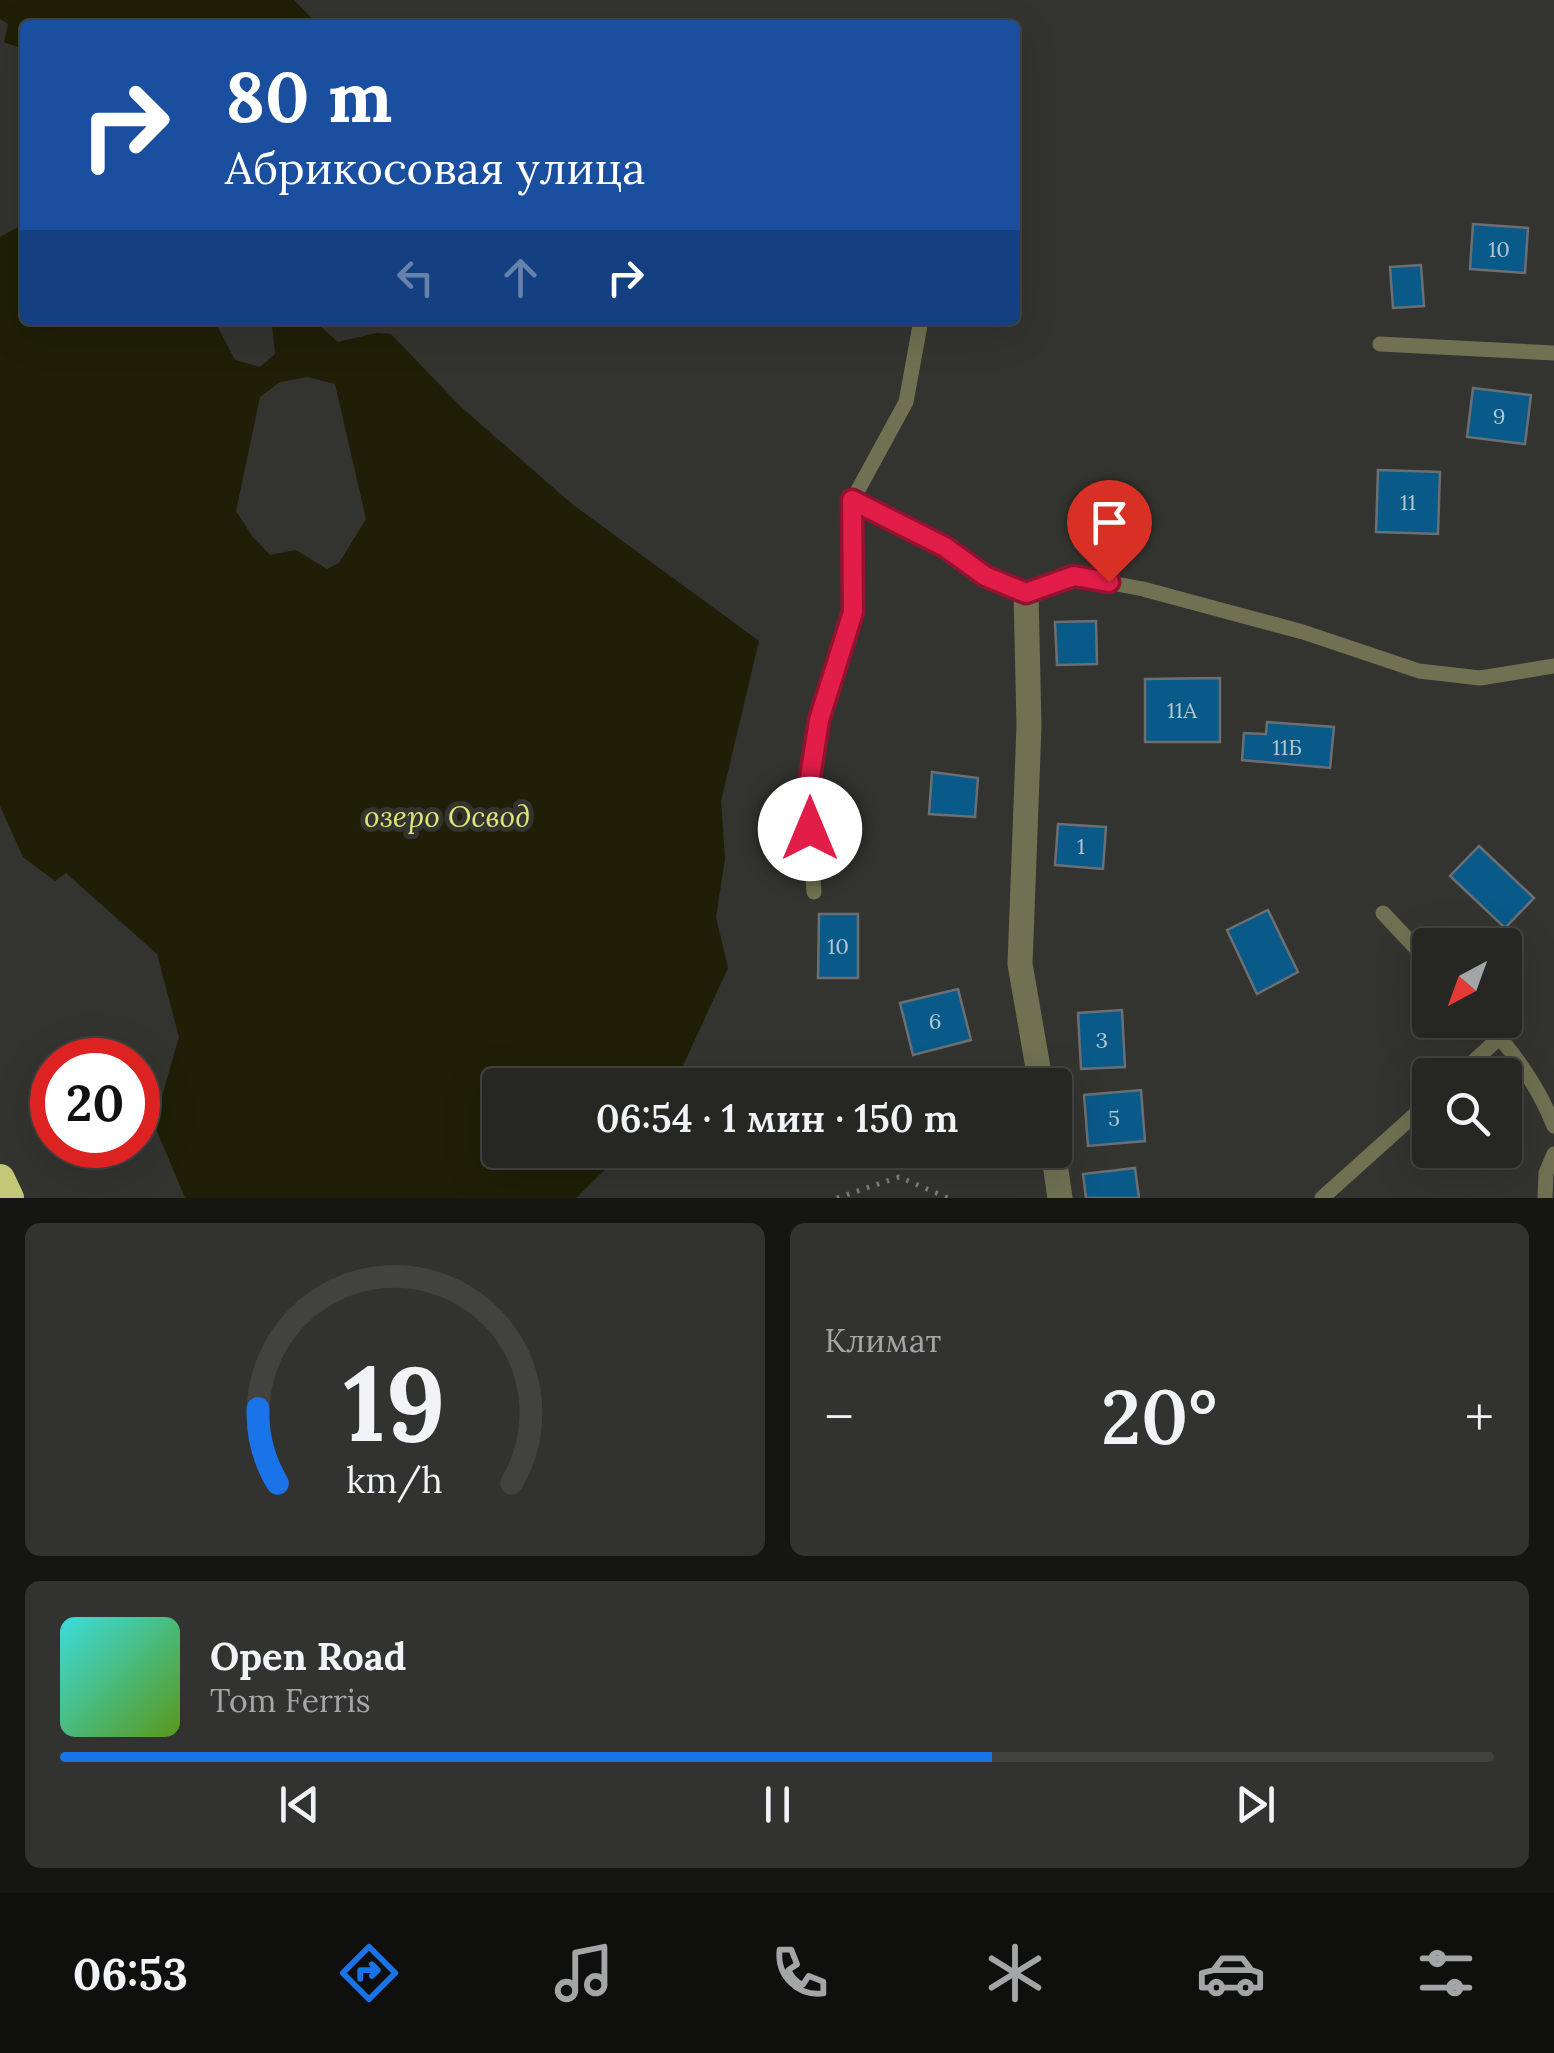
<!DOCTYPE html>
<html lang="ru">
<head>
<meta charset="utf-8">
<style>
  :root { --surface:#262623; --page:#323230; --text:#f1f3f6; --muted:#a4a5a6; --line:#424341; --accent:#1a73e8 }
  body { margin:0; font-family:Lora,serif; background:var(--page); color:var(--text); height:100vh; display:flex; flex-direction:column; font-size:38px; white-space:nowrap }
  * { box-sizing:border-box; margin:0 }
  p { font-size:32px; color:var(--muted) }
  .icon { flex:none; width:55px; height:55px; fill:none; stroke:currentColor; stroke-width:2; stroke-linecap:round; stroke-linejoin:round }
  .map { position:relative; height:1198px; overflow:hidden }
  .panel { display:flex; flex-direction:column; gap:25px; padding:25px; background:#151513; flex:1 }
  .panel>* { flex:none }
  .guide { position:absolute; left:20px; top:20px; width:1000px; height:305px; border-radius:10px; box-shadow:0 10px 40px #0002,0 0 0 2px var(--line); background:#1a4fa0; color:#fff; overflow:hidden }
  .needle { width:65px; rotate:221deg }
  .tools { position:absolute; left:1412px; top:928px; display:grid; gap:20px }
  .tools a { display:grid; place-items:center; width:110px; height:110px; border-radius:10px; background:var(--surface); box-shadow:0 10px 40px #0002,0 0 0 2px var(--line); font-size:50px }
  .speed { position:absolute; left:30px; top:1038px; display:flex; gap:20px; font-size:50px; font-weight:700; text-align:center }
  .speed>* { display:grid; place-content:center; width:130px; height:130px; border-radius:50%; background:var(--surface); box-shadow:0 10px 40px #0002,0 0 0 2px var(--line); line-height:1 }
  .speed .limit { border:15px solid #d22; background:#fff; color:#111 }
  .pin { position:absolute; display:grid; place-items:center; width:85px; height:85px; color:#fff; margin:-102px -42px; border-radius:50% 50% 50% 0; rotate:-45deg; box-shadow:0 0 10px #0007 }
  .pin .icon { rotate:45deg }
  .me { position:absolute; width:110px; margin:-55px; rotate:0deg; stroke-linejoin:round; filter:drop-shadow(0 0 8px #0008) }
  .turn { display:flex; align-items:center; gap:35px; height:210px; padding:0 40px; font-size:45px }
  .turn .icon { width:130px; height:130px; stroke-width:2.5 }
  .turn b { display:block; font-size:70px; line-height:85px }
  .lanes { display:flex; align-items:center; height:95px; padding:0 40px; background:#0003; justify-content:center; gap:50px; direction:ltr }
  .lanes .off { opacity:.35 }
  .big { font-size:75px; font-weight:600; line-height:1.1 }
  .panel .widget { flex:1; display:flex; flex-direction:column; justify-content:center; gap:15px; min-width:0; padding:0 35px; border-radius:15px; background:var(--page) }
  .panel .dial { align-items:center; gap:0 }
  .dial svg { height:260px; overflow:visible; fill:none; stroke:var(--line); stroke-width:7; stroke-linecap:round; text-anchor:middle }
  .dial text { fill:var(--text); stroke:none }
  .song { display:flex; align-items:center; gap:30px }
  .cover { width:120px; height:120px; border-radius:15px; background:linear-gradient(135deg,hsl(180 70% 55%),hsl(90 70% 35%)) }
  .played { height:10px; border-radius:5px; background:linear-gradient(90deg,var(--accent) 65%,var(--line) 65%) }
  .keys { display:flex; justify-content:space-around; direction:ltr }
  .heat { display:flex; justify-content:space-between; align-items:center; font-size:55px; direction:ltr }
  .panel .tiles { flex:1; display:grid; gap:25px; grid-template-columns:1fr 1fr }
  .widget:last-child { grid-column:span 2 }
  .trip { position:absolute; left:482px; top:1068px; width:590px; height:100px; border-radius:10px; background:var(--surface); box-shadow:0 10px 40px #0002,0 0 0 2px var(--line); font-weight:600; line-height:100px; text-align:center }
  .menu { display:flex; height:160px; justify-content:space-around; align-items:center; background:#0f0f0e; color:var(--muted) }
  .menu .icon { width:70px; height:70px }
  .menu .active { color:var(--accent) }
  .menu b { font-size:45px; color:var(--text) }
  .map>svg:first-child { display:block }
  .water { fill:#1e1f06; fill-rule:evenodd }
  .building { fill:#095989; stroke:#6c6f72; stroke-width:2.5 }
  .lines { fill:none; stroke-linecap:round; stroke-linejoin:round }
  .path { stroke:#7f7f7c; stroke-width:5; stroke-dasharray:2.5 8; stroke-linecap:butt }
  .lane { stroke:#6f7152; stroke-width:15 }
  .street { stroke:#6f7152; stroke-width:25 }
  .highway { stroke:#c3c776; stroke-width:30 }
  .route-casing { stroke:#92132f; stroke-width:25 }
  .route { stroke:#e11d48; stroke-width:18 }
  .labels { text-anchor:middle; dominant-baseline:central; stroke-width:10; stroke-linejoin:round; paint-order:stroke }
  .number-label { font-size:22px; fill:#b1c6d0 }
  .water-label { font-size:30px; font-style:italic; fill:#dee476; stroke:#33332f }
</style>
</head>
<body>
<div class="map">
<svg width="1554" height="1198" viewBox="0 0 1554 1198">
  <rect width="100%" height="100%" fill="#33332f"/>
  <g class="water">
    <polygon points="0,0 294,0 318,25 25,25 25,50 4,42 8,24 0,19"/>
    <path d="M25 223V320H214L235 360 260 367 275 354 272 324 265 320H313L338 342 377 333 391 334 461 407 572 504 759 641 721 801 725 859 716 917 728 968 674 1085H500V1150H625L576 1198H185L154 1124 179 1037 157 954 66 873 55 881 23 857 0 806V237ZM308 377 335 384 366 519 339 563 327 569 296 550 270 555 252 536 236 511 260 397 280 382Z"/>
  </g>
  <g class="building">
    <polygon points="1473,224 1528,228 1525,273 1470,269"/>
    <polygon points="1421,265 1424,306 1393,308 1390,267"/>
    <polygon points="1473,388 1531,395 1525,444 1467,437"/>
    <polygon points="1378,470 1440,472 1438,534 1376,532"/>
    <polygon points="1096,621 1097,664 1057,665 1055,622"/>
    <polygon points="1220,678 1220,742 1145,742 1145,679"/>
    <polygon points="1267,722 1334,727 1330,768 1242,760 1244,733 1266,734"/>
    <polygon points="932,772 978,778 975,817 929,814"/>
    <polygon points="1058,824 1106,827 1103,869 1055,865"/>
    <polygon points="1479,846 1534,898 1505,928 1450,876"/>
    <polygon points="1268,910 1298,972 1257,994 1227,930"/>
    <polygon points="819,914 858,914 858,978 818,978"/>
    <polygon points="958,989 971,1040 913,1055 900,1003"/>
    <polygon points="1122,1010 1125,1067 1081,1069 1078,1013"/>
    <polygon points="1141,1090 1145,1141 1088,1146 1084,1095"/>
    <polygon points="1135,1168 1139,1198 1086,1198 1083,1174"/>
  </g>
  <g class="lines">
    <polyline class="path" points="837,1198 899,1177 948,1198"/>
    <g class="lane">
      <polyline points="1380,344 1554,353"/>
      <polyline points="852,501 945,547 985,576 1026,593 1075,576 1143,589 1303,632 1419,671 1480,678 1554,666"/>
      <polyline points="814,892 807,797 819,720 853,611 852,501 906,402 921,320"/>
      <polyline points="1383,913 1430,963"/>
      <path d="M1484 1020C1512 1050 1539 1088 1554 1126"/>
      <polyline points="1459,1075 1500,1037"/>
      <polyline points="1322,1198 1430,1101"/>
      <polyline points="1545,1198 1546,1173 1554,1154"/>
    </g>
    <g class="street">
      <polyline points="1026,593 1029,726 1020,964 1041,1085"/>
      <polyline points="1053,1150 1060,1198"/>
    </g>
    <polyline class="highway" points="0,1179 9,1198"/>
  </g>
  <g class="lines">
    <g class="route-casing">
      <polyline id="route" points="810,829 807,797 819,720 853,612 852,500 945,547 985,576 1026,593 1074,576 1109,582"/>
    </g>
    <use href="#route" class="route"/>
  </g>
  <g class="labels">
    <g class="number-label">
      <text x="1499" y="249">10</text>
      <text x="1499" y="416">9</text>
      <text x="1408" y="502">11</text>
      <text x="1182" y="710">11А</text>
      <text x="1287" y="747">11Б</text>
      <text x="1081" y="846">1</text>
      <text x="838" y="946">10</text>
      <text x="935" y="1021">6</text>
      <text x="1102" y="1040">3</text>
      <text x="1114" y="1118">5</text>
    </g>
    <g class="water-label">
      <text x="447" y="816">озеро Освод</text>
    </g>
  </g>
</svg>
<div class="tools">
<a><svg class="needle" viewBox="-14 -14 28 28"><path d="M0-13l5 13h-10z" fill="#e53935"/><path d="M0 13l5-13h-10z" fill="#a4a5a6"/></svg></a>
<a><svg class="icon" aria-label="search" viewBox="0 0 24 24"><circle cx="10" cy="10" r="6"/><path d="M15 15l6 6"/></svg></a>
</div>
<div class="speed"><div class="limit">20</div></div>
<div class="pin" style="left:1109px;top:582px;background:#d93025"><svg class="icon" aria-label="arrive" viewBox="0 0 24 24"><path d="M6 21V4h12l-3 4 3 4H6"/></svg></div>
<svg class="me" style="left:810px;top:829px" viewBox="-20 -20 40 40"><circle r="19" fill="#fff"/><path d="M0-13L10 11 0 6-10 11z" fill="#e11d48"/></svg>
<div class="trip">06:54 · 1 мин · 150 m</div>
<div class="guide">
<div class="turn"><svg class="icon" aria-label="right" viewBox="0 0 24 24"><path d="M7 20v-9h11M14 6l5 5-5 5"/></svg><div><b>80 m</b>Абрикосовая улица</div></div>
<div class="lanes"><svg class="icon off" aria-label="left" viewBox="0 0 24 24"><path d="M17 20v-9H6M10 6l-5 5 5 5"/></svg><svg class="icon off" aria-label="ahead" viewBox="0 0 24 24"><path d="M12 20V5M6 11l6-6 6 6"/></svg><svg class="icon" aria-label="right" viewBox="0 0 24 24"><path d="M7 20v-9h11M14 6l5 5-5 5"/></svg></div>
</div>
</div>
<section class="panel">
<div class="tiles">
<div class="widget dial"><svg viewBox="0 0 100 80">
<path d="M14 69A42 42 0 1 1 86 69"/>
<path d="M14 69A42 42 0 0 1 8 46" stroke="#1a73e8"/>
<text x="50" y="56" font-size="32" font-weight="700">19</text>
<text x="50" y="72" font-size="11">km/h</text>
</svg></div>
<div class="widget"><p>Климат</p>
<div class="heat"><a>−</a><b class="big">20°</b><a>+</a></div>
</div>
<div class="widget">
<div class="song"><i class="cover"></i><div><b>Open Road</b><p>Tom Ferris</p></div></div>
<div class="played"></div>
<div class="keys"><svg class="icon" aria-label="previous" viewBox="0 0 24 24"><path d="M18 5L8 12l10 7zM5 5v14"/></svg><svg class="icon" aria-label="pause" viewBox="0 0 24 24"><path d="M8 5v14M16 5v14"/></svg><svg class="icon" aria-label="next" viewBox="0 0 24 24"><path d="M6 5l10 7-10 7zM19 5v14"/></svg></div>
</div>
</div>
</section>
<nav class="menu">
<b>06:53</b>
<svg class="icon active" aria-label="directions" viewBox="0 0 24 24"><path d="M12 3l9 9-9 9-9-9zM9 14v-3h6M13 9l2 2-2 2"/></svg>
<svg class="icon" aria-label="music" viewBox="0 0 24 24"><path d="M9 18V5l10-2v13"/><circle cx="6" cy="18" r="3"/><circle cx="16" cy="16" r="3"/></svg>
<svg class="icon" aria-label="phone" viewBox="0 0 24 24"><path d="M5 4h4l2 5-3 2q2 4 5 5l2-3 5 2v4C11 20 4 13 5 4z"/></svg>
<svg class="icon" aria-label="climate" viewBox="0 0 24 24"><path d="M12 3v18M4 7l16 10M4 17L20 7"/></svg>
<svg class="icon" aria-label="car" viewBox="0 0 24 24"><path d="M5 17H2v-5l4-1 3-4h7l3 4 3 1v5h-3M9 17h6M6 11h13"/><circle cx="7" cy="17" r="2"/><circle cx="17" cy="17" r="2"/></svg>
<svg class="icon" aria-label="filters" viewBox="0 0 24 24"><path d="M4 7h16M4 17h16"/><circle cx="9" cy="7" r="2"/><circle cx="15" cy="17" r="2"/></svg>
</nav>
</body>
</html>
